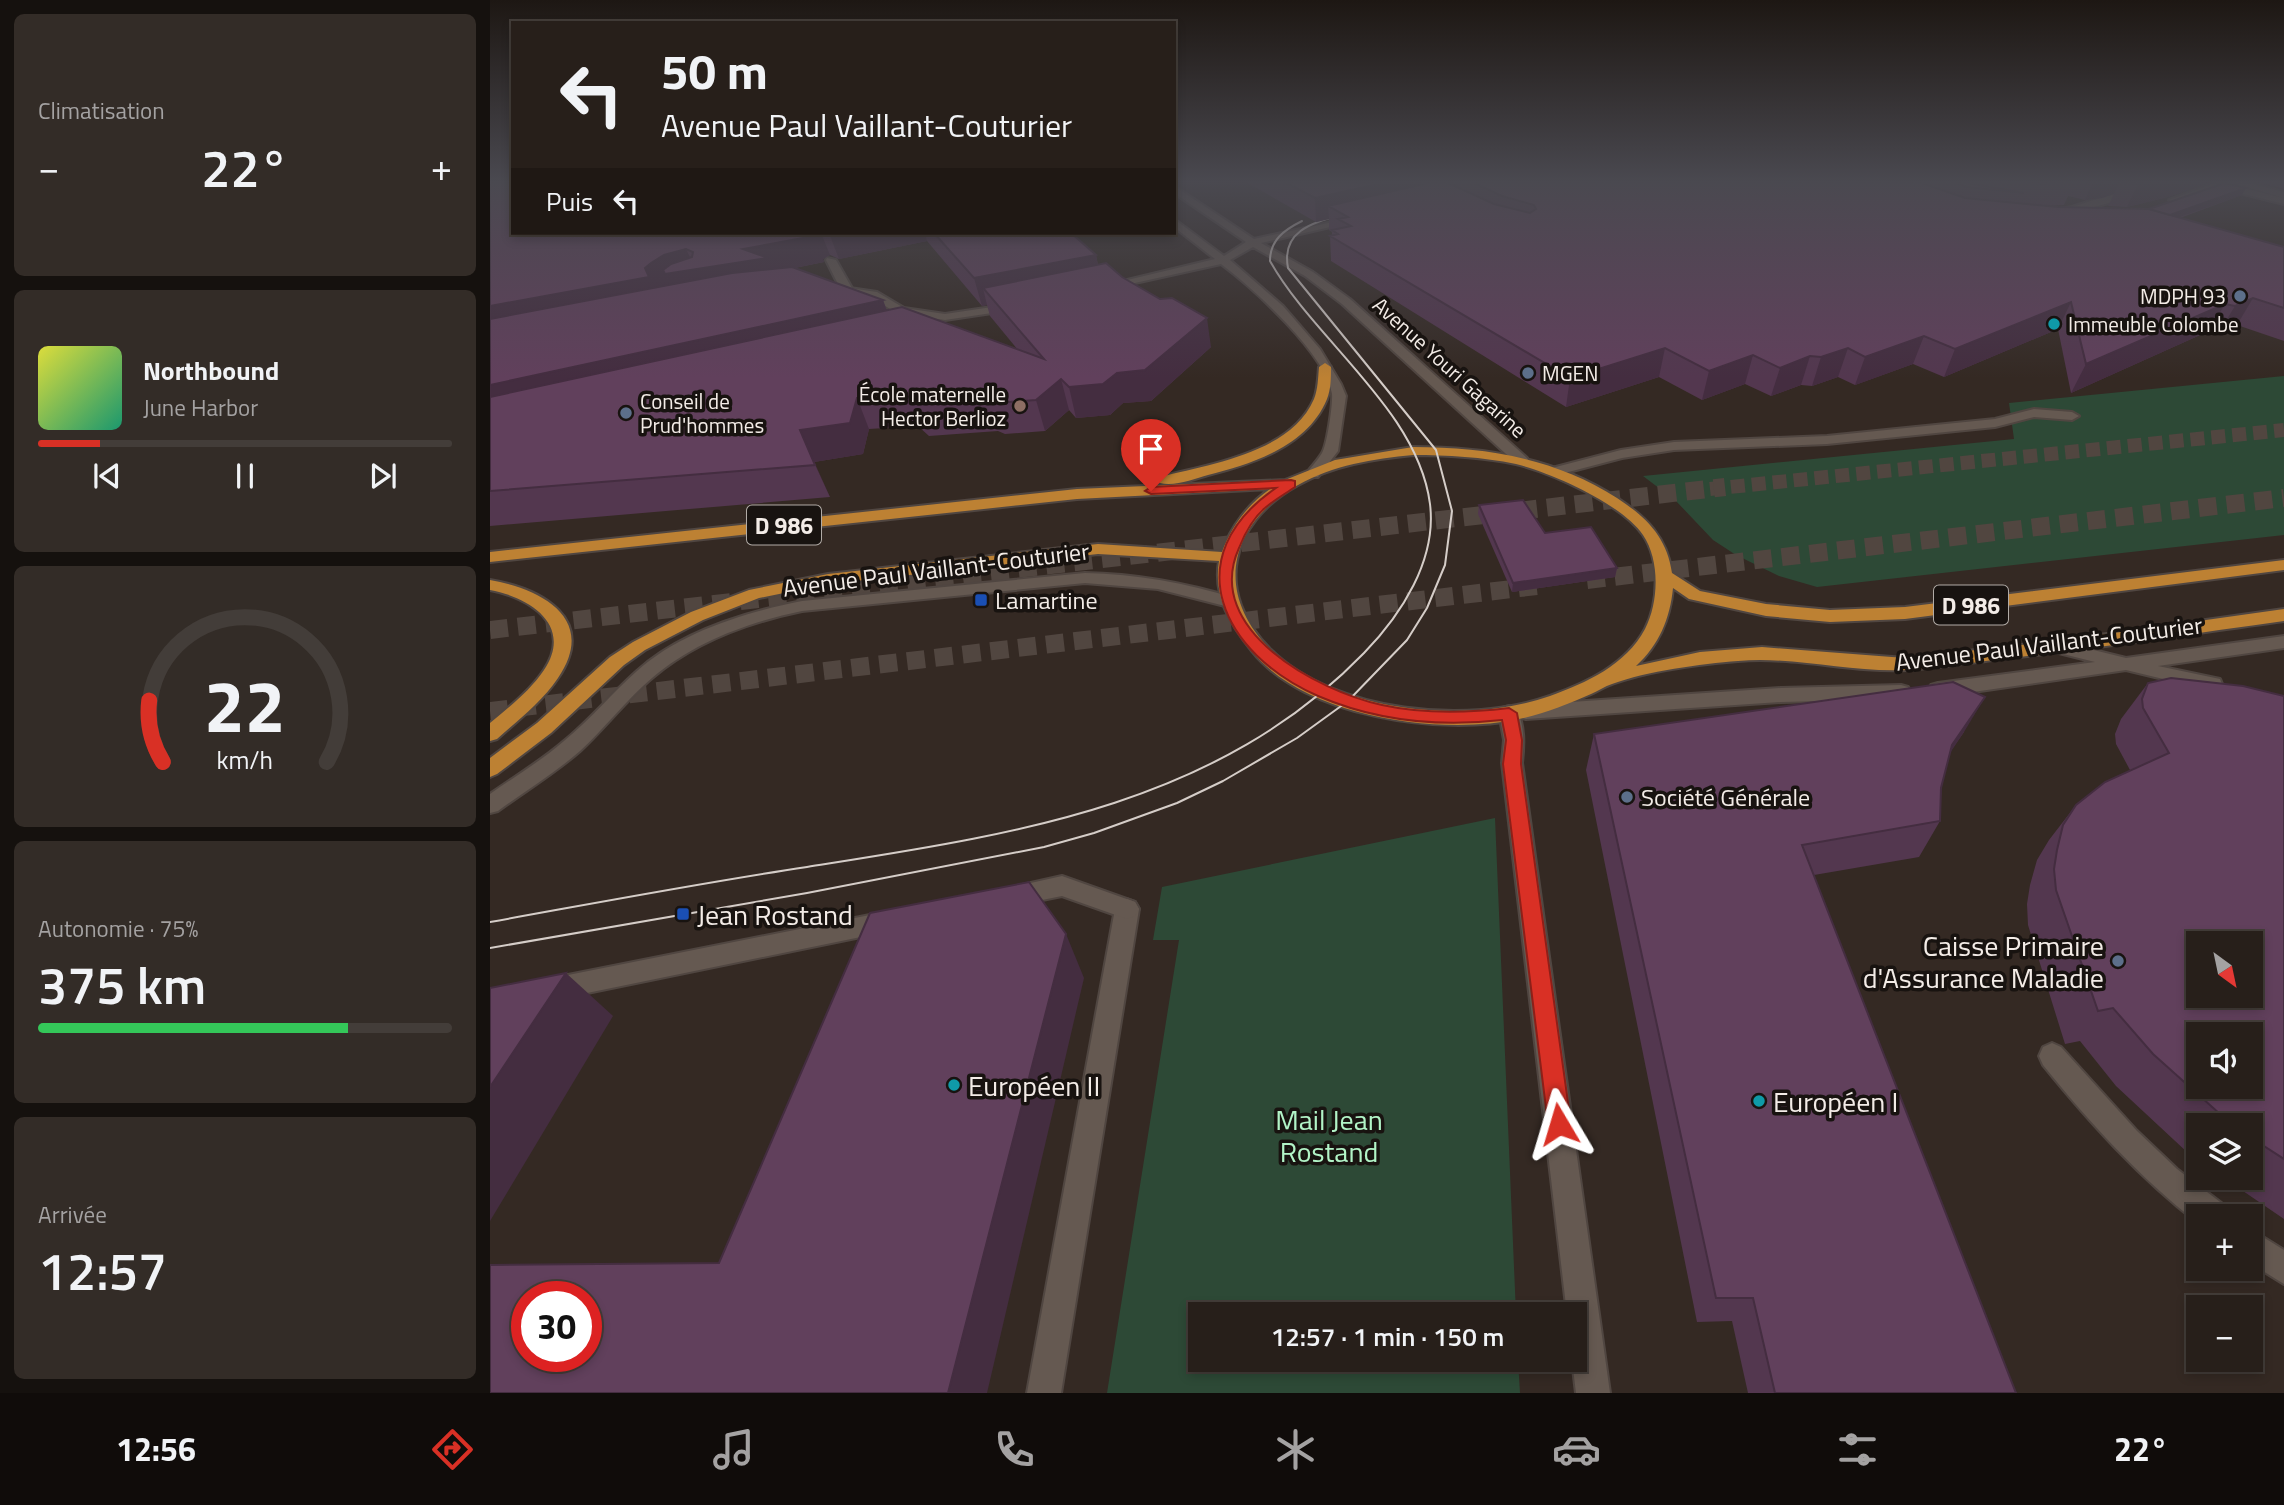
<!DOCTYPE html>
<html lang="fr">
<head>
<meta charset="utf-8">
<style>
  :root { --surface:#271f1a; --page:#332c27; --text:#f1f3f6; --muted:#a4a2a2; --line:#433d39; --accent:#d93025 }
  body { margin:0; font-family:"Titillium Web",sans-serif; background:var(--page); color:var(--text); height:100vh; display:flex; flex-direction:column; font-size:26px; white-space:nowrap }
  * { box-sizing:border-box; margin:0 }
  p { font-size:23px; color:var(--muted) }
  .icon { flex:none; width:38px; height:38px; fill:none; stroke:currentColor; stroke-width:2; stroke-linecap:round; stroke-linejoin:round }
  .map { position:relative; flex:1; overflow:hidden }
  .details { display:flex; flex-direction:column; gap:14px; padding:14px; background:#15110e; width:490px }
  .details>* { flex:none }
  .top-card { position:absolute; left:21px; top:21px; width:665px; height:214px; border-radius:0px; box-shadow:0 4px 10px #0003,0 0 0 2px var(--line); background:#271f1a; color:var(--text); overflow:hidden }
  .needle { width:46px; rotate:147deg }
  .buttons { position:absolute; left:1696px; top:931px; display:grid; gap:14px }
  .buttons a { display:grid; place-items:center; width:77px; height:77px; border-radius:0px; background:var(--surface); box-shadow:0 4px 10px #0003,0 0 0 2px var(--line); font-size:35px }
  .speed { position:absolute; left:21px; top:1281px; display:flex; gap:14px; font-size:35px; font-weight:700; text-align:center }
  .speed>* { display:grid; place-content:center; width:91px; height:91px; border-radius:50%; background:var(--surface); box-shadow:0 4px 10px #0003,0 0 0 2px var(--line); line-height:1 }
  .speed .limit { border:10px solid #d22; background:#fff; color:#111 }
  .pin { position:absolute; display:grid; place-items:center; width:60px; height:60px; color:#fff; margin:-72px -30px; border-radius:50% 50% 50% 0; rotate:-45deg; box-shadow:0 0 7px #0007 }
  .pin .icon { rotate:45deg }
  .me { position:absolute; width:77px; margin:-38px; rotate:353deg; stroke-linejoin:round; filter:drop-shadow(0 0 5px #0008) }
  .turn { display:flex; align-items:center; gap:24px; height:147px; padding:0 35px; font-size:32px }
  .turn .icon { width:91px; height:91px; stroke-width:2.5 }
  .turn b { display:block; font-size:49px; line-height:60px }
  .then { display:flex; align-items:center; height:66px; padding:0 35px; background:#0003; gap:14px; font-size:26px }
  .big { font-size:52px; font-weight:600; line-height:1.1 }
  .details .widget { flex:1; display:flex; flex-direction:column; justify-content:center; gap:10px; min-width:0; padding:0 24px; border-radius:10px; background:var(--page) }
  .details .dial { align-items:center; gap:0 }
  .dial svg { height:182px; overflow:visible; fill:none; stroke:var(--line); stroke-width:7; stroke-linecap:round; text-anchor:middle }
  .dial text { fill:var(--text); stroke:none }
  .song { display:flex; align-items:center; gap:21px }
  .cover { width:84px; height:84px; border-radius:10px; background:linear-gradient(135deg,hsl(60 70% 55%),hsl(160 70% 35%)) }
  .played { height:7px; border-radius:4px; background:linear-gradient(90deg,var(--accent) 15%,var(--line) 15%) }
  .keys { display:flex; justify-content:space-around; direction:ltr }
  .heat { display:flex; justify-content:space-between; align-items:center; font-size:38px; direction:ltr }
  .charge { height:10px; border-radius:5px; background:linear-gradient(90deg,#34c759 75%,var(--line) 0) }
  .trip { position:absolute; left:698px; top:1302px; width:399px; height:70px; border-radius:0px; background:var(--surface); box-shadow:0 4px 10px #0003,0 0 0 2px var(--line); font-weight:600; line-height:70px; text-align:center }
  .tab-bar { display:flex; height:112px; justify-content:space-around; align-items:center; background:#100c0a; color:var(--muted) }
  .tab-bar .icon { width:49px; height:49px }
  .tab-bar .active { color:var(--accent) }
  .tab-bar b { font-size:32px; color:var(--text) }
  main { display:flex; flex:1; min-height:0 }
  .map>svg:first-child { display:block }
  .green { fill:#2d4936 }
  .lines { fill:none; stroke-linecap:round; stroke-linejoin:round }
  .motorway-tunnel-far1 { stroke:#514640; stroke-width:14; stroke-dasharray:14 7; stroke-linecap:butt }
  .motorway-tunnel { stroke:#514640; stroke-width:18; stroke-dasharray:18 10; stroke-linecap:butt }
  .service-casing { stroke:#504641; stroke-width:4 }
  .minor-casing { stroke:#504641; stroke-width:4 }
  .primary-casing { stroke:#504641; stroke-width:4 }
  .service { fill:#655951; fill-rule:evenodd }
  .minor { fill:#655951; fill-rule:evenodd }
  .primary { fill:#bd8133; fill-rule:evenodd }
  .tram { stroke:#d5cdc8; stroke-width:2 }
  .wall { fill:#53374f; fill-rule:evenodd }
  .shaded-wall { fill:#442d40 }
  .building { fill:#61405c; stroke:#442d40; stroke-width:2; fill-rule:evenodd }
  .route { fill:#d93025; stroke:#8d1f18; stroke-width:2 }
  .service-dot { fill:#5c6f8a; stroke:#181310; stroke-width:2.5 }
  .culture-dot { fill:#0f9aa8; stroke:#181310; stroke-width:2.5 }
  .education-dot { fill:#8d6e63; stroke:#181310; stroke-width:2.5 }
  .transit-dot { fill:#1a4fb4; stroke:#181310; stroke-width:2.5 }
  .labels { text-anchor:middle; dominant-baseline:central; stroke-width:7; stroke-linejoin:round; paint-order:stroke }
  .far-poi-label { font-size:21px; fill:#f3ece7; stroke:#181310; text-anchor:start }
  .far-street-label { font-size:21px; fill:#f3ece7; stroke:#181310 }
  .shield { fill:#181310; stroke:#b1aba6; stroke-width:2 }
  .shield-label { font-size:23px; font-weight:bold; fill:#f3ece7 }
  .street-label { font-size:24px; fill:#f3ece7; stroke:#181310 }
  .poi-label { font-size:24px; fill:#f3ece7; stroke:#181310; text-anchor:start }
  .near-poi-label { font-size:28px; fill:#f3ece7; stroke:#181310; text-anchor:start }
  .near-park-label { font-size:28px; fill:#b2f4c7; stroke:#181310 }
</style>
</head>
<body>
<main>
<section class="details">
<div class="widget"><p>Climatisation</p>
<div class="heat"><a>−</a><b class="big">22°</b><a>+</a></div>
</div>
<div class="widget">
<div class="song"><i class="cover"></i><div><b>Northbound</b><p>June Harbor</p></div></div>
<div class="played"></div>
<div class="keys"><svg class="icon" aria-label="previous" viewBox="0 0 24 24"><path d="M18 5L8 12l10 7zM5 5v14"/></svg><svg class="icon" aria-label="pause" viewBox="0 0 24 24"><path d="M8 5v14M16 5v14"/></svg><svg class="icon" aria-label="next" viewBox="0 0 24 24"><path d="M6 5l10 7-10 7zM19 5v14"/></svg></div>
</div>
<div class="widget dial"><svg viewBox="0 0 100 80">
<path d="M14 69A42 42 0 1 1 86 69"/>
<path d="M14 69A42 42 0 0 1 8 42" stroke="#d93025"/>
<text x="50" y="56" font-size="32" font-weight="700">22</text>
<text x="50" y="72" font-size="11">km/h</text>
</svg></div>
<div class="widget"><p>Autonomie · 75%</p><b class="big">375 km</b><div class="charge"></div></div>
<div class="widget"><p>Arrivée</p><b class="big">12:57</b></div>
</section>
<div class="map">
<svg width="1794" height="1393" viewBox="0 0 1794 1393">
  <rect width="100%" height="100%" fill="#342923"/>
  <g class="green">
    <polygon points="1794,376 1794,535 1327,587 1289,576 1246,555 1223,540 1186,501 1153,476 1524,439 1519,403"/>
    <polygon points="1005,818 1026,1314 710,1314 710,1360 1028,1360 1030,1393 617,1393 689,940 663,940 672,887"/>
  </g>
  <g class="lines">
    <polyline class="motorway-tunnel-far1" points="1220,489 1794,430"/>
    <g class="motorway-tunnel">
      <polyline points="1097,580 1794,498"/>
      <polyline points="0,630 1235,487"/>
      <polyline points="0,711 1047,586"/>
    </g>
    <g class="service-casing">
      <g id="service">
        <path d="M1660 182H1674C1657 192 1576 220 1560 211L1582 207Z"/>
        <polygon points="1728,182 1794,198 1794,204 1730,188 1684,203 1679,200"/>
        <polygon points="337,258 346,260 363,290 361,292 351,290 336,260"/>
        <path d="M595 573C647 574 696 583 745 598L748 602 739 607 668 589 595 583 312 611C259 622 204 642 162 678 136 700 115 728 90 751 65 773 35 791 8 811L0 813V794C24 777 51 761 74 741 100 720 122 693 147 671 190 632 256 612 312 601Z"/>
        <polygon points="1794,636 1794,648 1668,666 1730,679 1732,684 1730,689 1723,691 1636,670 1448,697 1441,695 1438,690 1441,685 1448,683 1605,662 1561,651 1558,647 1567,641 1636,658"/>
        <polygon points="1411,685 1418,687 1421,692 1418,697 1411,699 1291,702 1036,719 1029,717 1026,712 1029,707 1036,705 1291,688"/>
        <polygon points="637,899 645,902 649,909 571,1393 537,1393 625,909 629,902"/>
        <path d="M1562 1043 1571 1047 1647 1131 1687 1169 1734 1205 1738 1216H1708V1223C1649 1177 1600 1123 1553 1065L1549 1056 1553 1047Z"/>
        <polygon points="1760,1229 1794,1250 1794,1284 1760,1263"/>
      </g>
    </g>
    <g class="minor-casing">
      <g id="minor">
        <polygon points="1740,182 1756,182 1794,192 1794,198"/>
        <path d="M684 186 764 239 866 217V221L771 243 823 272 860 299 1037 458 1039 461 1037 464H1027L852 304 815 276 763 247 740 260 793 306 830 349 851 384 856 396 848 451 828 477H818L816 474C821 467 828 460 832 453 837 445 843 404 842 394 836 354 763 288 731 264L613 290 608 287 725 259 684 227V219L734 256 756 242 684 193Z"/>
        <polygon points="346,286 387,292 414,308 455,314 522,304 528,307 522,310 455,320 407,313 380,297 342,291 342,287"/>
        <polygon points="1544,409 1582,412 1589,416 1582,420 1544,417 1505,427 1337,444 1184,450 1132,458 1067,475 1060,471 1062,468 1131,450 1184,442 1337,436 1505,419"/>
        <path d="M1019 706 1026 708C1035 725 1034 745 1032 763L1120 1393H1086L1082 1360H1085V1314H1077L1012 763 1014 740 1009 713 1012 708Z"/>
        <polygon points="572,876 645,902 649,909 645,916 637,919 572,896 522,906 514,903 510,896 514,889"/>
        <polygon points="400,911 408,914 412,921 408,928 400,931 63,1000 54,997 50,989 54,981 63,978"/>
      </g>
    </g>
    <g class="primary-casing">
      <g id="primary">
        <path d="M835 363 841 367C841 378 841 389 837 399 818 446 762 464 718 475 704 479 684 487 670 483L668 480 670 477C720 464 801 453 824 399 828 389 828 378 829 367Z"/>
        <path d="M923 447C996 447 1065 458 1127 498 1156 517 1177 537 1182 573L1210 591 1276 604 1340 610 1415 607 1794 560V570L1415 619 1340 622 1276 616 1199 599 1183 588C1180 619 1169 645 1146 666L1210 652 1272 647 1415 658 1567 641 1794 609V621C1699 634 1605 649 1510 659 1479 663 1448 668 1417 670 1361 673 1305 656 1248 661 1211 664 1157 671 1122 684 1115 686 1108 691 1101 694 1078 704 1054 714 1029 719 951 736 814 717 762 651 741 625 723 597 729 561L608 554 338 584 269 598 213 620 155 650 134 665 61 733 7 774 0 777V758L47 723 120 657 143 642 201 612 259 590 338 574 608 544 732 552C741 527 758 504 780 489L587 499 0 562V552L587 489 795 480 845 460ZM923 455C958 455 992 457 1026 464 1062 473 1132 504 1153 535 1170 560 1169 602 1155 629 1136 665 1096 683 1060 696 979 725 845 713 781 650 723 593 739 523 808 485 843 465 883 459 923 455Z"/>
        <path d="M0 580C52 589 108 619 68 678 52 702 28 720 7 739L0 741V723C19 707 40 691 54 670 84 625 39 597 0 590Z"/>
      </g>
    </g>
    <use href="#service" class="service"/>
    <use href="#minor" class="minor"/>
    <use href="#primary" class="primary"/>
    <g class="tram">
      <path d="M0 922C106 903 211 883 317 867 519 835 725 807 874 653 911 615 947 560 940 504 928 410 824 340 780 261 780 240 794 230 812 221"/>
      <path d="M0 948 317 893 554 847 604 833 687 803 733 781 807 738 858 701 917 640 937 608 955 565 962 511 946 450 798 268C791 231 822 223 851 215"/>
    </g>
  </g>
  <g class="wall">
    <path d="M0 182 23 233H581L606 255 608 265 632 277 721 347 661 401 633 403 620 415 586 418 579 410 555 431 515 434 508 431 439 436 428 426 379 429 373 454 324 462 340 497 0 526ZM437 241 492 306 497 305 500 316 528 350 397 311 393 300 305 268 334 262 333 259 340 255 349 259Z"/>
    <polygon points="756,182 1716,182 1715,184 1678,197 1637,207 1618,206 1624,194 1612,198 1595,200 1578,196 1574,205 1557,206 1568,207 1659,209 1752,195 1690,218 1794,247 1794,341 1747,325 1728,334 1719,331 1581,393 1568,329 1454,377 1423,364 1365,385 1348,377 1322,386 1311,385 1281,396 1255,384 1212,400 1169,377 1076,407 841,261 840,236 842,236 842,232 839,230 839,219 826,222"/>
    <polygon points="1768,182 1794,182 1794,189"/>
    <polygon points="989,505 1055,533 1127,568 1125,577 1022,592 988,514"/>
    <polygon points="1658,683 1794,696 1794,1219 1734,1178 1760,1178 1760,1125 1708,1125 1708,1160 1698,1153 1626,1086 1590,1041 1575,1044 1538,925 1537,904 1540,885 1547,860 1559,840 1586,805 1640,770 1626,744 1625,734 1631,719"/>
    <polygon points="1474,732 1460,752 1451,788 1450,821 1429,857 1324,875 1526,1393 1258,1393 1242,1321 1207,1322 1096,770 1104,734"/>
  </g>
  <g class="shaded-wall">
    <polygon points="897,182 968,182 968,189 838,206 839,219 826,222 825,198"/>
    <polygon points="1603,182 1716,182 1715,184 1678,197 1637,207 1648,184 1629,183 1624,194 1612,198 1595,200"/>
    <polygon points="1756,188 1752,195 1667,225 1671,218"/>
    <polygon points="324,233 331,233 340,255 333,259 334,262 284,272 0,338 0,306 155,268 161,263 174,255 196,249 206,270 253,249"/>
    <polygon points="339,233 435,233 437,241 349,259"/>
    <polygon points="606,255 611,282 493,288 497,305 492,306 484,278"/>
    <polygon points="1763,298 1747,325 1728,334 1745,306"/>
    <polygon points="393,300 403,329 0,420 0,385"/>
    <polygon points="1581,302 1568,329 1454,377 1465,349"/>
    <polygon points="1735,304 1719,331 1581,393 1596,364"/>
    <polygon points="717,318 721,347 661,401 633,403 620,415 586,418 579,387 627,373"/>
    <polygon points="1434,336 1423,364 1365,385 1375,357"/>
    <polygon points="1175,348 1169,377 1076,407 1080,378"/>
    <polygon points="1358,348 1348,377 1322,386 1331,357"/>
    <polygon points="1263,355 1255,384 1212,400 1219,371"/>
    <polygon points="1320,356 1311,385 1281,396 1290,368"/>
    <polygon points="571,379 579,410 555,431 546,400"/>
    <polygon points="367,398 379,429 373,454 324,462 340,497 310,430"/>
    <polygon points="1127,568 1125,577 1022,592 1023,583"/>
    <polygon points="1495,697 1474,732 1442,780 1462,745"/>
    <polygon points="576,934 594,978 497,1393 458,1393"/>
    <polygon points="76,973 123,1016 0,1221 0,1087"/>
  </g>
  <g class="building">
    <polygon points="0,182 23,182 23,233 324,233 324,236 253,249 278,258 175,274 173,270 181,264 202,257 203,252 196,249 174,255 161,263 155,268 159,277 0,306"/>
    <polygon points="795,182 897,182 825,198"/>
    <polygon points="942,182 956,182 1004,204 1040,213 1046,209 1044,205 1012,196 982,182 1429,182 1475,198 1568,207 1659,209 1794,247 1794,308 1763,298 1745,306 1735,304 1596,364 1581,302 1465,349 1434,336 1375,357 1358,348 1331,357 1320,356 1290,368 1263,355 1219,371 1175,348 1080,378 840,236 848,234 842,230 861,226 848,219 858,217 838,206"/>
    <polygon points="1463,182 1471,182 1534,193 1477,187"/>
    <polygon points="1538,182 1577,182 1551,184"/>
    <polygon points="1630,182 1653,182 1648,184 1629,183"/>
    <polygon points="1735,183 1756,188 1680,215 1659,209"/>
    <polygon points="444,233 581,233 606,255 484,278"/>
    <polygon points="616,263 632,277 670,299 682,298 717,318 655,370 627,373 613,384 579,387 571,379 546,400 506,403 498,400 428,405 416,395 367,398 360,423 310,430 325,465 0,491 0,397 412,307 554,359 493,288"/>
    <polygon points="302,267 393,300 0,385 0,319 242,273"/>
    <polygon points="1033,500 1055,533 1101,527 1127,568 1023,583 989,505"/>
    <path d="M1681 678 1753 686 1794 696V1159L1760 1137V1125H1743L1740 1123 1663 1054 1623 1008 1608 1011 1566 890 1564 869 1567 850 1573 825 1586 805 1615 782 1679 753 1653 708 1652 699 1658 683ZM1708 943H1760V996H1708ZM1708 1034H1760V1087H1708Z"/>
    <polygon points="1463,682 1495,697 1462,745 1451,788 1450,821 1312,845 1526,1393 1285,1393 1263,1298 1226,1298 1104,734"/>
    <path d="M539 882 576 934 458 1393H0V1265L229 1263 380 913ZM37 1297H96V1356H37Z"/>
    <polygon points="76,973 0,1087 0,988"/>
  </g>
  <linearGradient id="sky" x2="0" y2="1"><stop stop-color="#1d1713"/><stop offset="0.48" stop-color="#4a4950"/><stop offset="1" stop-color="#4a4950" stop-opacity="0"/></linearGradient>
  <rect width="1794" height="378" fill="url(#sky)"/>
  <path class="route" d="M801 480 805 481V487C795 494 784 500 775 508 762 519 755 533 749 548 712 630 828 691 892 705 933 714 977 713 1019 708L1027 713 1032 740 1031 764 1081 1124 1077 1132 1069 1135 1061 1132 1058 1124 1013 764 1016 740 1012 720C950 727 886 721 828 696 732 654 685 557 786 488L661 494 655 491 661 487Z"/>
  <g class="service-dot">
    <circle cx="1750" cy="296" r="7"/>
    <circle cx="1038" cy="373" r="7"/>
    <circle cx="136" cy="413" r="7"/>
    <circle cx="1137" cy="797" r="7"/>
    <circle cx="1628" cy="961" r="7"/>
  </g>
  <g class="culture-dot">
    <circle cx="1564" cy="324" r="7"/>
    <circle cx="464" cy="1085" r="7"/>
    <circle cx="1269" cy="1101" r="7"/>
  </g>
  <circle class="education-dot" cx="530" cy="406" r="7"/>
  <g class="transit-dot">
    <rect x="484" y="593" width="14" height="14" rx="3.5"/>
    <rect x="186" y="907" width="14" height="14" rx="3.5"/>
  </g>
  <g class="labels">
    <g class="far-poi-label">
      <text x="1736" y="296" text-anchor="end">MDPH 93</text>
      <text x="1578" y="324">Immeuble Colombe</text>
      <text x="1052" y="373">MGEN</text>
      <text x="516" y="394" text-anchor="end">École maternelle<tspan x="516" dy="24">Hector Berlioz</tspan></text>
      <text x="150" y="401">Conseil de<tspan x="150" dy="24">Prud'hommes</tspan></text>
    </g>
    <g class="far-street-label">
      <text transform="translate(960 367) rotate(42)">Avenue Youri Gagarine</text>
    </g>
    <g class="shield">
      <rect x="257" y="505.5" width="74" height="39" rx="5"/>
      <rect x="1444" y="585.5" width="74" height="39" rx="5"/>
    </g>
    <g class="shield-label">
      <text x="294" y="525">D 986</text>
      <text x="1481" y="605">D 986</text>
    </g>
    <g class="street-label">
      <text transform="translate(446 569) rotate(-7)">Avenue Paul Vaillant-Couturier</text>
      <text transform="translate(1559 643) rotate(-7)">Avenue Paul Vaillant-Couturier</text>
    </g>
    <g class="poi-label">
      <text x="505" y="600">Lamartine</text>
      <text x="1151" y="797">Société Générale</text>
    </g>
    <g class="near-poi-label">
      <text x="207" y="914">Jean Rostand</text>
      <text x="1614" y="945" text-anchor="end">Caisse Primaire<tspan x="1614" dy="32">d'Assurance Maladie</tspan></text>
      <text x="478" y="1085">Européen II</text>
      <text x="1283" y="1101">Européen I</text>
    </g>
    <g class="near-park-label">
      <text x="839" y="1119">Mail Jean<tspan x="839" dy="32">Rostand</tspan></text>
    </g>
  </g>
</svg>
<div class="buttons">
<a><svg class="needle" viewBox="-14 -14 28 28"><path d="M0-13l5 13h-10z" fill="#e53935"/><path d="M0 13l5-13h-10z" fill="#a4a2a2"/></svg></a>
<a><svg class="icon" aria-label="sound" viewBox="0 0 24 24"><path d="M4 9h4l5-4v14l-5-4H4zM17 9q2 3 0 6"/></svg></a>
<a><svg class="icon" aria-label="layers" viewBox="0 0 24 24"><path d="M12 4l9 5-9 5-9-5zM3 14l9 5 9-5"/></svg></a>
<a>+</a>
<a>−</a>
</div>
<div class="speed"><div class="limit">30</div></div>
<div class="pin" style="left:661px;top:491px;background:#d93025"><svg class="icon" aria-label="arrive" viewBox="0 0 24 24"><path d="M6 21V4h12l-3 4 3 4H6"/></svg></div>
<svg class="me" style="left:1069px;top:1124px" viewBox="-20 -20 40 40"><path d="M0-17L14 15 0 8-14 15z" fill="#d93025" stroke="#fff" stroke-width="4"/></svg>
<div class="trip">12:57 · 1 min · 150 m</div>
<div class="top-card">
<div class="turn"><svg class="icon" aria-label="left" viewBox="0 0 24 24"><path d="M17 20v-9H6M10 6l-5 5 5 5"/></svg><div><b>50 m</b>Avenue Paul Vaillant-Couturier</div></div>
<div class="then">Puis<svg class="icon" aria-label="left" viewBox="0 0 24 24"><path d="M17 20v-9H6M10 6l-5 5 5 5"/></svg></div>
</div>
</div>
</main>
<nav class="tab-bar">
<b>12:56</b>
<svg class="icon active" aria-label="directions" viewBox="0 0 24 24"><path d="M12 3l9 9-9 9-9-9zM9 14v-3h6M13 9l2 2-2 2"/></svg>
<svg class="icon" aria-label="music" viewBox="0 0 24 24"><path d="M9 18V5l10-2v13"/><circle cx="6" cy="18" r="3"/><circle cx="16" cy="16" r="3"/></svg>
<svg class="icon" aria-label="phone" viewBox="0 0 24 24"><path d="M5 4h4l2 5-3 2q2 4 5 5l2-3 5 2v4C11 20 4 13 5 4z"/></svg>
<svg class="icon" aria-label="climate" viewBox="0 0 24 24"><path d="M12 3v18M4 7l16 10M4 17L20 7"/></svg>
<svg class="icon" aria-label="car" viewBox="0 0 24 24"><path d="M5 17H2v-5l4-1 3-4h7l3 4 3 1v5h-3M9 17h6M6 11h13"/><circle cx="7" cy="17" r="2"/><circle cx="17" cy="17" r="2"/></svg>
<svg class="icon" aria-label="filters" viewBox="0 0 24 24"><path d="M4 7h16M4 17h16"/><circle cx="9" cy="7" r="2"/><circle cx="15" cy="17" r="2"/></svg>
<b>22°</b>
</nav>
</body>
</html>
